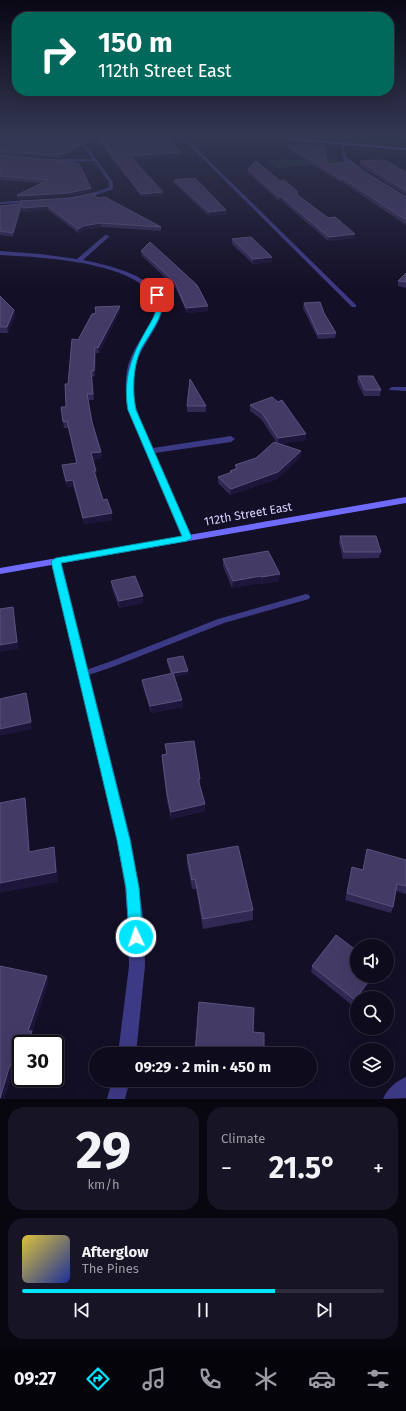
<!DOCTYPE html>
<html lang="en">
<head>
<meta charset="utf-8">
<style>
  :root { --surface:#0e0b1c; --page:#171425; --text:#f1f3f6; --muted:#9b9ba3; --line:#2e2b3b; --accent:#00e5ff }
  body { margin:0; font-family:"Fira Sans",sans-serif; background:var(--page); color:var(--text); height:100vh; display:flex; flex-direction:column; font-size:15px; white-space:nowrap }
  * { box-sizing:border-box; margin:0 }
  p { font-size:13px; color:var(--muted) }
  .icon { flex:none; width:22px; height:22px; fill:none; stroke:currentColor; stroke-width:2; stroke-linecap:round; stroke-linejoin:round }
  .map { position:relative; height:1099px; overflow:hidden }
  .sheet { display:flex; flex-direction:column; gap:8px; padding:8px; background:#08060f; flex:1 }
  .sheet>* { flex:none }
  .guide { position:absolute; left:12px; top:12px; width:382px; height:84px; border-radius:16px; box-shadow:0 4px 16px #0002,0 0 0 1px var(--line); background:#00695c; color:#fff; overflow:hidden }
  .fabs { position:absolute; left:350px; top:939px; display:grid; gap:8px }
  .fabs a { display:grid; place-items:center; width:44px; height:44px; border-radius:50%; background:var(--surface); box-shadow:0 4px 16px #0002,0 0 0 1px var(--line); font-size:20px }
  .speed { position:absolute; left:12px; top:1035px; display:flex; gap:8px; font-size:20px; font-weight:700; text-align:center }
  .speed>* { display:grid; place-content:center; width:52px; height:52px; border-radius:50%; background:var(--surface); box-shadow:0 4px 16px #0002,0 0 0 1px var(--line); line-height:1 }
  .speed .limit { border:2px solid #111; border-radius:6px; background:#fff; color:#111 }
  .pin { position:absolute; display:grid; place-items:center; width:34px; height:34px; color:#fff; margin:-17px; border-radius:8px; box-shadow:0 2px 6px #0006 }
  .me { position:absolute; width:44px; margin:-22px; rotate:357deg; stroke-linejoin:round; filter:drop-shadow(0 0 3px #0008) }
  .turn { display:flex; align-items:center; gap:14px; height:84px; padding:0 20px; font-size:18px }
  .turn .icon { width:52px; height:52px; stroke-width:2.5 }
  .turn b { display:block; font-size:28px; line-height:34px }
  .big { font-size:30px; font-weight:700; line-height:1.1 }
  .sheet .widget { flex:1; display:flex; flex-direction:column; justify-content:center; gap:6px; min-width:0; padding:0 14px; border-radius:16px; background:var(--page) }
  .sheet .dial { align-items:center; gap:0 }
  .dial b { font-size:52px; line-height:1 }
  .song { display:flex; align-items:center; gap:12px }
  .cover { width:48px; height:48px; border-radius:6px; background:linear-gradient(135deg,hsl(50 70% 55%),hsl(230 70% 35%)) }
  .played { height:4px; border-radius:2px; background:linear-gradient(90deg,var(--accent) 70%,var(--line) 70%) }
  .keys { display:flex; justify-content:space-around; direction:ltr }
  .heat { display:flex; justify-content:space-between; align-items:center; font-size:22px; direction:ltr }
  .sheet .tiles { flex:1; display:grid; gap:8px; grid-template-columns:1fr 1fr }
  .widget:last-child { grid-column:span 2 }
  .trip { position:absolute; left:89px; top:1047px; width:228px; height:40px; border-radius:20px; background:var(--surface); box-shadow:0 4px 16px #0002,0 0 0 1px var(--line); font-weight:700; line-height:40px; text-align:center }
  .tabs { display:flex; height:64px; justify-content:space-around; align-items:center; background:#06040b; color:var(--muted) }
  .tabs .icon { width:28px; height:28px }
  .tabs .selected { color:var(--accent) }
  .tabs b { font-size:18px; color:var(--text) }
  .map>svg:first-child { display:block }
  .green { fill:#12302f }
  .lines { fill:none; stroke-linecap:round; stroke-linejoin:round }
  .path { stroke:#2fb8b0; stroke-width:1; stroke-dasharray:1 1.5; stroke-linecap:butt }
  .lane { fill:#3d3a85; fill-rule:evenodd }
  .street { fill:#3d3a85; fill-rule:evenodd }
  .secondary { fill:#6f6bff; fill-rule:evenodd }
  .wall { fill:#312854 }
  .shaded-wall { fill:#1d163a }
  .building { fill:#433a66; stroke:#5a527e }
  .route { fill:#00e5ff; stroke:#0095a6 }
  .labels { text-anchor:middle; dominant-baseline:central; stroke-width:4; stroke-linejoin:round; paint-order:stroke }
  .street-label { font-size:12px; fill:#d9d4ff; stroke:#130f26 }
</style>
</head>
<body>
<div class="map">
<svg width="406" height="1099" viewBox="0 0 406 1099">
  <rect width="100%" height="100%" fill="#130f26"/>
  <g class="green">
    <polygon points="256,135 406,135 406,147"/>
    <polygon points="337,159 341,163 278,168 267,160"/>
  </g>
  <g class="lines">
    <polyline class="path" points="390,135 406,137"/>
    <g class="lane">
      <polygon points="392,387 406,387 406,391 390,390 389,389"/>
      <polygon points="306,594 309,595 310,597 309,599 224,623 115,666 86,676 83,678 80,676 78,674 80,672 109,662 218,619"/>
    </g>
    <g class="street">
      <polygon points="179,135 183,135 356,305 356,307 352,307"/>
      <path d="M77 136H79L113 182V189C78 204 37 202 0 204V202C36 199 75 202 109 187V182L94 161 68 162 46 160 48 159H92Z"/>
      <path d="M343 143 346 144 344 148 346 156 363 170V172C350 172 336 155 343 143Z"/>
      <path d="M105 235 110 236 83 260C108 265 175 279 160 318 152 337 137 352 134 373 130 402 141 422 153 448L231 436 235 439 231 442 155 453 192 538 190 540 187 541 182 538 128 410C125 392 124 373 131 357 137 343 147 331 153 318 155 312 156 302 154 297 153 294 149 292 148 290 120 261 39 257 0 255V251L40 254 77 259Z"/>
      <polygon points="56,558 61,561 131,840 139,888 144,922 145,966 136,1054 118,1054 129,966 128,922 125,888 117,840 51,561"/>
      <path d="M406 1077V1098L383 1099C387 1089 396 1081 406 1077Z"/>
      <polygon points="112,1080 130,1080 125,1099 107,1099"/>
    </g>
    <g class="secondary">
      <polygon points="228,135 247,135 406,148 406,150"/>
      <polygon points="406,497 406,503 0,574 0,568"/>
    </g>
  </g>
  <g class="wall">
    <polygon points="0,135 82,147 62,158 0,154"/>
    <polygon points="80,135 164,135 181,155 133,159 163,195 142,197 97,139 87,144"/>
    <polygon points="288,145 328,164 406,197 406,225 344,183 342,183 288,149"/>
    <polygon points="0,155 91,188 92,191 69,196 18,199 17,195 42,183 0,180"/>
    <polygon points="360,161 383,161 406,172 406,195 359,165"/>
    <polygon points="248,169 280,181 298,192 298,195 355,238 328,241 282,201 279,201 248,173"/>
    <polygon points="174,180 226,210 226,214 209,216 174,183"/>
    <polygon points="97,198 161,227 161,231 101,227 84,230 78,233 48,210 23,212 22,208 13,237 0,235 0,206 20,204 20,201"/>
    <polygon points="232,239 272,257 272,262 253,264 232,244"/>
    <polygon points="141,251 208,306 208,311 187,313 175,287 142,256"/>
    <polygon points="406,273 406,288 398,286 398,281"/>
    <polygon points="0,296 14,310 15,316 8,333 0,333"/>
    <polygon points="304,303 324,313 336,333 335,338 318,339 303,308"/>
    <polygon points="120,306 120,311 99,353 96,353 95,376 92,377 94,400 88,400 92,422 101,452 102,458 93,460 96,471 96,477 103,500 112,513 112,520 84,524 73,486 67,487 63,471 62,465 76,463 68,428 64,428 61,407 66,407 68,384 78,340 96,313 95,307"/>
    <polygon points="358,376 381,390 380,396 364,396 357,382"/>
    <polygon points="250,405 306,434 306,440 280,444 301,451 300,458 277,479 230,495 218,483 218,477 230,473 230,471 235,469 235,465 256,458 277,443 261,419 250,411"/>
    <rect x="187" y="406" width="19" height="6"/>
    <polygon points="340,536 381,552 379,558 343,559 339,543"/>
    <polygon points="223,559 279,581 261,584 261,583 232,588 223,566"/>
    <polygon points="111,581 143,603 119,608 112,588"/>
    <polygon points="167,659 188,671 188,674 175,677 182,700 183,707 151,713 143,687 142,680 171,674 167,663"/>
    <polygon points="165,744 200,779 200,786 205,804 205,811 171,819 167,801 162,762 162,755 166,754"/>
    <polygon points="187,855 253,910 253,920 203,929 196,889 192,889 187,864"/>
    <polygon points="406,860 406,894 396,891 393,907 391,913 345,900 352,867 362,870"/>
    <polygon points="0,966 48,982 32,1032 33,1037 32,1044 21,1044 21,1073 13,1071 4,1099 0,1099"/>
    <polygon points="312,966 374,976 353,1006 311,972"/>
  </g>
  <g class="shaded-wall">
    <polygon points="97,136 97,139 87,144 87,141"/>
    <polygon points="82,144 82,147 62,158 61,155"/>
    <polygon points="181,152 181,155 130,159 130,156"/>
    <polygon points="344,179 344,183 342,183 342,180"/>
    <polygon points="91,188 92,191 69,196 18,199 18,196"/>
    <polygon points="163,192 163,195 142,197 141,194"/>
    <rect x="279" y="197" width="3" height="4"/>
    <polygon points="21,205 22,208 13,237 13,233"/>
    <polygon points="48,206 48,210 23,212 23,208"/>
    <polygon points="226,210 226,214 209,216 209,212"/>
    <polygon points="100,223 101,227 84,230 78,233 78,229 83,226"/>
    <polygon points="355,234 355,238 328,241 329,237"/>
    <polygon points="272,257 272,262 253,264 253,259"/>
    <polygon points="120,306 120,311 99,353 98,348"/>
    <polygon points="208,306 208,311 187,313 186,308"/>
    <polygon points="14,310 15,316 8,333 7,327"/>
    <polygon points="95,347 96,353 95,376 94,371"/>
    <polygon points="306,434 306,440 278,445 278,438"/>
    <polygon points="301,451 300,458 277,479 230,495 231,489"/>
    <polygon points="101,452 102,458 91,460 91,453"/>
    <polygon points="94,471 96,471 97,477 95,477"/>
    <polygon points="73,480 73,486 67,487 66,481"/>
    <polygon points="112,513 112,520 84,524 83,518"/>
    <polygon points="280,574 279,581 261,584 262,577"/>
    <polygon points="261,576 261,583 232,588 233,581"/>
    <polygon points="143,596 143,603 119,608 119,601"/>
    <polygon points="13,607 19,649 0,652 0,645"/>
    <polygon points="188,671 188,674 172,678 172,674"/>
    <polygon points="28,700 32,729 0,736 0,729"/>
    <polygon points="182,700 183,707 151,713 150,706"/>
    <polygon points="25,798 27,808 31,862 29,852"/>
    <polygon points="205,804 205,811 171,819 171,812"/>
    <polygon points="54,847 56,857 58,882 0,893 0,883"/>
    <polygon points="47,976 48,982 32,1032 33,1037 32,1044 28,1044 28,1031"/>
    <polygon points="372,976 374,976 359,998 357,998 357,1001 353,1006 355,1000"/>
    <polygon points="10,1065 13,1071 4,1099 1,1099 0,1098"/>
  </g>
  <g class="building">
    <polygon points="0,135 66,135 76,136 82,144 61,155 0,151"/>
    <polygon points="82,135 164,135 181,152 130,156 163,192 141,194 97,136 87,141"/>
    <polygon points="288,145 324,146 328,164 349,162 406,197 406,220 344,179 342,180"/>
    <polygon points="0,155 54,160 79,164 91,188 69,193 18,196 17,195 48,180 0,176"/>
    <polygon points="381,160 383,161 386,161 406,172 406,191 360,161"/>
    <polygon points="256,161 280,181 284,180 298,192 295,193 328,218 335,217 355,234 329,237 282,197 279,197 248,169"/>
    <polygon points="195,178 226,210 209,212 174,180"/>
    <polygon points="94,193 97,198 105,197 161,227 100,223 83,226 78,229 48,206 23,208 21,205 13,233 0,231 0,206 21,204 20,201 72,198"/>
    <polygon points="251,237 272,257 253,259 232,239"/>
    <polygon points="150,242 197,285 208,306 186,308 175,282 141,251"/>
    <polygon points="406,273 406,282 398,281"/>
    <polygon points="0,296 14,310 7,327 0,327"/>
    <polygon points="320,302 324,313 336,333 318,334 304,303"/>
    <polygon points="120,306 98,348 95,347 94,371 91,371 93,394 87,394 92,422 101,452 91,453 96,471 94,471 103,500 107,499 112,513 83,518 73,480 66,481 62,465 77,463 67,421 63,422 61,407 66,407 65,384 68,384 72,339 78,340 92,314 96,313 95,307"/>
    <polygon points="358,376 373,376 381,390 365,390"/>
    <polygon points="190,379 206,406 187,406"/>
    <polygon points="272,397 278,402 282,400 306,434 278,438 262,413 250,405"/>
    <polygon points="274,442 301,451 278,472 231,489 218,477 232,472 230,471 238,468 235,465 256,458"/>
    <polygon points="340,536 376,536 381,552 344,552"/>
    <polygon points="268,551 280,574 262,577 261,576 233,581 223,559"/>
    <polygon points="135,576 143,596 119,601 111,581"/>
    <polygon points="13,607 17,642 0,645 0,609"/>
    <polygon points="183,656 188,671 172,673 167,659"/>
    <polygon points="173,673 182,700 150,706 142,680"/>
    <polygon points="26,693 31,722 0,729 0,699"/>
    <polygon points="194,741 200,779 198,779 205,804 171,812 167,794 162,755 167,754 165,744"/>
    <polygon points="25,798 29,852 54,847 56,872 0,883 0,803"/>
    <polygon points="238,846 253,910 203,919 195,879 192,880 187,855"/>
    <polygon points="367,849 406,860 406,886 397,884 393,907 347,893 352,867 363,870"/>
    <polygon points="336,935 357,951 357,976 372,976 355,1000 312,966"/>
    <polygon points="0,966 47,976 28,1031 32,1031 28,1044 21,1044 21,1067 10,1065 0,1098"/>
    <polygon points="199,1002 254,1008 253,1032 264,1033 264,1054 195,1054"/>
  </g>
  <linearGradient id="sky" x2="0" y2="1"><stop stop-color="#0a0815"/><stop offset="0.47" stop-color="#333752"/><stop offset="1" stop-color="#333752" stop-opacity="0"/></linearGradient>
  <rect width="406" height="289" fill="url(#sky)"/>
  <path class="route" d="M155 293 160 295C160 297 162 301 162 304 164 316 146 339 140 351 133 368 132 392 136 410L192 538 187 541 61 563 130 840 139 888 143 937 141 942 136 944 131 942 129 937 126 888 117 840 51 561 56 558 182 536 128 410C123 383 130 359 143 336 147 328 153 320 156 311 157 305 154 299 155 293Z"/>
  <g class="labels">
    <g class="street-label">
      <text transform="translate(248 514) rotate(-10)">112th Street East</text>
    </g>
  </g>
</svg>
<div class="fabs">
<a><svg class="icon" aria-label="sound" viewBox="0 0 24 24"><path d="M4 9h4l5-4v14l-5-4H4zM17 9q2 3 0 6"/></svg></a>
<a><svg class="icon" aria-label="search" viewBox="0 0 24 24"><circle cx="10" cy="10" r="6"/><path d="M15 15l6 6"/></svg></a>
<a><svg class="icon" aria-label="layers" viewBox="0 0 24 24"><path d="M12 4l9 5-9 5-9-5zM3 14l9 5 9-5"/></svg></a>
</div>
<div class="speed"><div class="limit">30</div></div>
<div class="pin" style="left:157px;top:295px;background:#d93025"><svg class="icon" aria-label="arrive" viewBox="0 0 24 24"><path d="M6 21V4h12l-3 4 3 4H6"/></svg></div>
<svg class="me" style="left:136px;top:937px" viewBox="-20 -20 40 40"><circle r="17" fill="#00e5ff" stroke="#fff" stroke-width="3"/><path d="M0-11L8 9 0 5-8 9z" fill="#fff"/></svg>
<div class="trip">09:29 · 2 min · 450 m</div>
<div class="guide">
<div class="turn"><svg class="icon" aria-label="right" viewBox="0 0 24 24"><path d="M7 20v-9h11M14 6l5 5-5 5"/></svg><div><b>150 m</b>112th Street East</div></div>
</div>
</div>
<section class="sheet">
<div class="tiles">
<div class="widget dial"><b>29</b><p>km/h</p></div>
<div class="widget"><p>Climate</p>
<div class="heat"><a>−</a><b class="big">21.5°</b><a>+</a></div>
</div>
<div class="widget">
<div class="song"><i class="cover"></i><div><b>Afterglow</b><p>The Pines</p></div></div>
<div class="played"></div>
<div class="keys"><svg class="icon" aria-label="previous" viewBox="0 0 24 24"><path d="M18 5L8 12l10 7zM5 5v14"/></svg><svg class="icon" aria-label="pause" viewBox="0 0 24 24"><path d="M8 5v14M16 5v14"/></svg><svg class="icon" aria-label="next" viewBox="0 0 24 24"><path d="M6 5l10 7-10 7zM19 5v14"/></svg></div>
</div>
</div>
</section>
<nav class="tabs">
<b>09:27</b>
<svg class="icon selected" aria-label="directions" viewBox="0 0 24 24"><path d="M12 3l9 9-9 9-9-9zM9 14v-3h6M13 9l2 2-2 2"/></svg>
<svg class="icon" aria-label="music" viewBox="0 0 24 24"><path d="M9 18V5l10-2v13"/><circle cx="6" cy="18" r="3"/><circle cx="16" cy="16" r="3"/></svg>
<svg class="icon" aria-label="phone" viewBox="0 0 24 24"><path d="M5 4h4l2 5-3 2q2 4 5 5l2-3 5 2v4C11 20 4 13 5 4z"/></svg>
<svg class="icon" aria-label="climate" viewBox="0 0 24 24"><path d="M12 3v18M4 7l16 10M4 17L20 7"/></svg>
<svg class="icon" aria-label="car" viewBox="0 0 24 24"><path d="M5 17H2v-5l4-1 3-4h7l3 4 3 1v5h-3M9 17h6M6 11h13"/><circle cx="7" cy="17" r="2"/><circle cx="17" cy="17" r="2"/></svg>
<svg class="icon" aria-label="filters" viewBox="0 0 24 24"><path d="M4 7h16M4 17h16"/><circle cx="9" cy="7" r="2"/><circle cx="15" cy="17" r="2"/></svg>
</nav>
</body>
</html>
